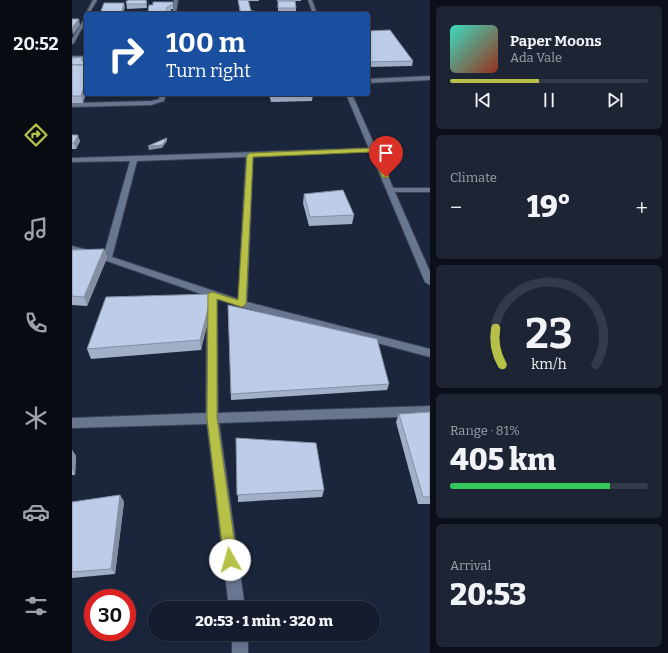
<!DOCTYPE html>
<html lang="en">
<head>
<meta charset="utf-8">
<style>
  :root { --surface:#141c2d; --page:#1d2535; --text:#f1f3f6; --muted:#9da1aa; --line:#333a49; --accent:#b7c147 }
  body { margin:0; font-family:Bitter,serif; background:var(--page); color:var(--text); height:100vh; display:flex; flex-direction:column; font-size:15px; white-space:nowrap }
  * { box-sizing:border-box; margin:0 }
  p { font-size:13px; color:var(--muted) }
  .icon { flex:none; width:22px; height:22px; fill:none; stroke:currentColor; stroke-width:2; stroke-linecap:round; stroke-linejoin:round }
  .map { position:relative; flex:1; overflow:hidden }
  .panel { display:flex; flex-direction:column; gap:6px; padding:6px; background:#0b0f19; width:238px }
  .panel>* { flex:none }
  .banner { position:absolute; left:12px; top:12px; width:286px; height:84px; border-radius:4px; box-shadow:0 2px 6px #0003,0 0 0 1px var(--line); background:#1a4fa0; color:#fff; overflow:hidden }
  .speed { position:absolute; left:12px; top:589px; display:flex; gap:8px; font-size:20px; font-weight:700; text-align:center }
  .speed>* { display:grid; place-content:center; width:52px; height:52px; border-radius:50%; background:var(--surface); box-shadow:0 2px 6px #0003,0 0 0 1px var(--line); line-height:1 }
  .speed .limit { border:6px solid #d22; background:#fff; color:#111 }
  .pin { position:absolute; display:grid; place-items:center; width:34px; height:34px; color:#fff; margin:-41px -17px; border-radius:50% 50% 50% 0; rotate:-45deg; box-shadow:0 0 4px #0007 }
  .pin .icon { rotate:45deg }
  .me { position:absolute; width:44px; margin:-22px; rotate:353deg; stroke-linejoin:round; filter:drop-shadow(0 0 3px #0008) }
  .turn { display:flex; align-items:center; gap:14px; height:84px; padding:0 16px; font-size:18px }
  .turn .icon { width:52px; height:52px; stroke-width:2.5 }
  .turn b { display:block; font-size:28px; line-height:34px }
  .big { font-size:30px; font-weight:800; line-height:1.1 }
  .panel .widget { flex:1; display:flex; flex-direction:column; justify-content:center; gap:6px; min-width:0; padding:0 14px; border-radius:6px; background:var(--page) }
  .panel .dial { align-items:center; gap:0 }
  .dial svg { height:104px; overflow:visible; fill:none; stroke:var(--line); stroke-width:7; stroke-linecap:round; text-anchor:middle }
  .dial text { fill:var(--text); stroke:none }
  .song { display:flex; align-items:center; gap:12px }
  .cover { width:48px; height:48px; border-radius:6px; background:linear-gradient(135deg,hsl(170 70% 55%),hsl(10 70% 35%)) }
  .played { height:4px; border-radius:2px; background:linear-gradient(90deg,var(--accent) 45%,var(--line) 45%) }
  .keys { display:flex; justify-content:space-around; direction:ltr }
  .heat { display:flex; justify-content:space-between; align-items:center; font-size:22px; direction:ltr }
  .charge { height:6px; border-radius:3px; background:linear-gradient(90deg,#34c759 81%,var(--line) 0) }
  .trip { position:absolute; left:76px; top:601px; width:232px; height:40px; border-radius:20px; background:var(--surface); box-shadow:0 2px 6px #0003,0 0 0 1px var(--line); font-weight:800; line-height:40px; text-align:center }
  main { display:flex; flex:1; min-height:0 }
  .dock { display:flex; flex-direction:column; width:72px; justify-content:space-around; align-items:center; background:#080b12; color:var(--muted) }
  .dock .icon { width:28px; height:28px }
  .dock .current { color:var(--accent) }
  .dock b { font-size:18px; color:var(--text) }
  .map>svg:first-child { display:block }
  .lines { fill:none; stroke-linecap:round; stroke-linejoin:round }
  .street-casing { stroke:#394155; stroke-width:2 }
  .secondary-casing { stroke:#394155; stroke-width:2 }
  .street { fill:#687690; fill-rule:evenodd }
  .secondary { fill:#687690; fill-rule:evenodd }
  .wall { fill:#a2afc8 }
  .shaded-wall { fill:#848fa3 }
  .building { fill:#bccce9; stroke:#848fa3 }
  .route { fill:#b7c147; stroke:#777d2e }
</style>
</head>
<body>
<main>
<nav class="dock">
<b>20:52</b>
<svg class="icon current" aria-label="directions" viewBox="0 0 24 24"><path d="M12 3l9 9-9 9-9-9zM9 14v-3h6M13 9l2 2-2 2"/></svg>
<svg class="icon" aria-label="music" viewBox="0 0 24 24"><path d="M9 18V5l10-2v13"/><circle cx="6" cy="18" r="3"/><circle cx="16" cy="16" r="3"/></svg>
<svg class="icon" aria-label="phone" viewBox="0 0 24 24"><path d="M5 4h4l2 5-3 2q2 4 5 5l2-3 5 2v4C11 20 4 13 5 4z"/></svg>
<svg class="icon" aria-label="climate" viewBox="0 0 24 24"><path d="M12 3v18M4 7l16 10M4 17L20 7"/></svg>
<svg class="icon" aria-label="car" viewBox="0 0 24 24"><path d="M5 17H2v-5l4-1 3-4h7l3 4 3 1v5h-3M9 17h6M6 11h13"/><circle cx="7" cy="17" r="2"/><circle cx="17" cy="17" r="2"/></svg>
<svg class="icon" aria-label="filters" viewBox="0 0 24 24"><path d="M4 7h16M4 17h16"/><circle cx="9" cy="7" r="2"/><circle cx="15" cy="17" r="2"/></svg>
</nav>
<div class="map">
<svg width="358" height="653" viewBox="0 0 358 653">
  <rect width="100%" height="100%" fill="#1b263c"/>
  <g class="lines">
    <g class="street-casing">
      <g id="street">
        <polygon points="21,0 25,0 17,14 13,15"/>
        <polygon points="102,0 106,0 104,14 100,14"/>
        <polygon points="14,16 14,21 2,43 0,44 0,39"/>
        <rect x="0" y="56" width="14" height="4"/>
        <polygon points="358,76 358,80 296,83 296,79"/>
        <polygon points="88,94 94,94 92,101 79,105 0,107 0,103 79,101 87,99"/>
        <path d="M302 148 304 149V151L181 157 175 302 358 349V357L170 307 145 299 146 413 358 406V416L147 423 173 608H157L135 424 0 428V418L134 413 135 296 32 260 0 252V246L32 254 58 161 0 162V158ZM174 157 166 299 40 257 65 161Z"/>
        <rect x="317" y="188" width="41" height="4"/>
        <rect x="160" y="634" width="16" height="19"/>
      </g>
    </g>
    <g class="secondary-casing">
      <g id="secondary">
        <polygon points="236,0 240,0 245,14 241,14"/>
        <polygon points="274,94 280,94 358,272 358,285 353,282"/>
      </g>
    </g>
    <use href="#street" class="street"/>
    <use href="#secondary" class="secondary"/>
  </g>
  <g class="wall">
    <polygon points="74,0 75,8 55,9 54,1"/>
    <polygon points="166,0 187,0 187,1 177,1 179,11 182,14 168,14"/>
    <polygon points="205,0 229,0 229,1 223,1 224,8 224,13 206,13 206,1 205,1"/>
    <polygon points="101,2 101,9 99,9 99,11 95,11 95,14 77,14 76,12"/>
    <polygon points="296,31 341,61 340,66 296,67"/>
    <polygon points="11,57 11,103 0,103 0,58"/>
    <polygon points="197,94 241,94 240,101 199,102"/>
    <polygon points="0,135 8,141 4,149 0,149"/>
    <polygon points="232,194 282,215 280,224 237,226 231,203"/>
    <polygon points="32,249 35,258 15,306 0,305 0,250"/>
    <polygon points="140,294 140,304 129,350 19,359 15,349"/>
    <polygon points="156,305 317,384 315,390 159,400"/>
    <polygon points="358,412 358,504 346,504 324,422 327,414"/>
    <polygon points="164,438 252,490 250,497 166,502"/>
    <polygon points="0,450 4,456 3,475 0,475"/>
    <polygon points="48,495 52,502 43,574 0,578 0,502"/>
  </g>
  <g class="shaded-wall">
    <polygon points="52,3 53,7 51,14 50,11"/>
    <polygon points="7,19 8,25 1,35 0,28"/>
    <polygon points="14,80 14,94 11,103 9,96"/>
    <polygon points="6,135 8,141 4,149 2,143"/>
    <polygon points="95,138 95,141 90,148 77,150 76,146"/>
    <polygon points="32,249 35,258 15,306 12,297"/>
    <polygon points="140,294 140,304 129,350 128,340"/>
    <polygon points="0,450 4,456 3,475 0,469"/>
    <polygon points="48,495 52,502 43,574 39,569"/>
  </g>
  <g class="building">
    <polygon points="56,0 74,0 75,4 55,4 54,1 56,1"/>
    <polygon points="166,0 176,0 179,11 182,11 182,14 169,14"/>
    <polygon points="206,1 223,1 224,8 206,8"/>
    <polygon points="81,2 101,2 101,5 98,5 98,7 95,7 94,12 76,12 77,5 81,5"/>
    <polygon points="32,3 52,3 50,11 51,14 29,14 29,11"/>
    <polygon points="0,19 7,19 0,28"/>
    <polygon points="318,30 341,61 296,62 296,31"/>
    <polygon points="11,57 9,60 14,60 14,65 0,65 0,58"/>
    <polygon points="0,65 14,65 14,80 9,96 0,96"/>
    <polygon points="199,94 226,94 199,95"/>
    <polygon points="0,135 6,135 2,143 0,143"/>
    <polygon points="95,138 90,145 76,146"/>
    <polygon points="271,190 282,215 238,217 232,194"/>
    <polygon points="32,249 12,297 0,296 0,250"/>
    <polygon points="140,294 128,340 15,349 34,297"/>
    <polygon points="156,305 305,339 317,384 159,394"/>
    <polygon points="358,412 358,497 351,497 327,414"/>
    <polygon points="164,438 244,443 252,490 165,495"/>
    <polygon points="48,495 39,569 0,572 0,502"/>
  </g>
  <polygon class="route" points="302,148 305,150 317,177 316,178 310,177 300,152 181,157 174,304 170,307 145,299 145,418 165,560 163,565 158,567 154,565 152,560 135,418 136,294 140,292 166,300 175,155 178,153"/>
</svg>
<div class="speed"><div class="limit">30</div></div>
<div class="pin" style="left:314px;top:177px;background:#d93025"><svg class="icon" aria-label="arrive" viewBox="0 0 24 24"><path d="M6 21V4h12l-3 4 3 4H6"/></svg></div>
<svg class="me" style="left:158px;top:560px" viewBox="-20 -20 40 40"><circle r="19" fill="#fff"/><path d="M0-13L10 11 0 6-10 11z" fill="#b7c147"/></svg>
<div class="trip">20:53 · 1 min · 320 m</div>
<div class="banner">
<div class="turn"><svg class="icon" aria-label="right" viewBox="0 0 24 24"><path d="M7 20v-9h11M14 6l5 5-5 5"/></svg><div><b>100 m</b>Turn right</div></div>
</div>
</div>
<section class="panel">
<div class="widget">
<div class="song"><i class="cover"></i><div><b>Paper Moons</b><p>Ada Vale</p></div></div>
<div class="played"></div>
<div class="keys"><svg class="icon" aria-label="previous" viewBox="0 0 24 24"><path d="M18 5L8 12l10 7zM5 5v14"/></svg><svg class="icon" aria-label="pause" viewBox="0 0 24 24"><path d="M8 5v14M16 5v14"/></svg><svg class="icon" aria-label="next" viewBox="0 0 24 24"><path d="M6 5l10 7-10 7zM19 5v14"/></svg></div>
</div>
<div class="widget"><p>Climate</p>
<div class="heat"><a>−</a><b class="big">19°</b><a>+</a></div>
</div>
<div class="widget dial"><svg viewBox="0 0 100 80">
<path d="M14 69A42 42 0 1 1 86 69"/>
<path d="M14 69A42 42 0 0 1 9 41" stroke="#b7c147"/>
<text x="50" y="56" font-size="32" font-weight="700">23</text>
<text x="50" y="72" font-size="11">km/h</text>
</svg></div>
<div class="widget"><p>Range · 81%</p><b class="big">405 km</b><div class="charge"></div></div>
<div class="widget"><p>Arrival</p><b class="big">20:53</b></div>
</section>
</main>
</body>
</html>
